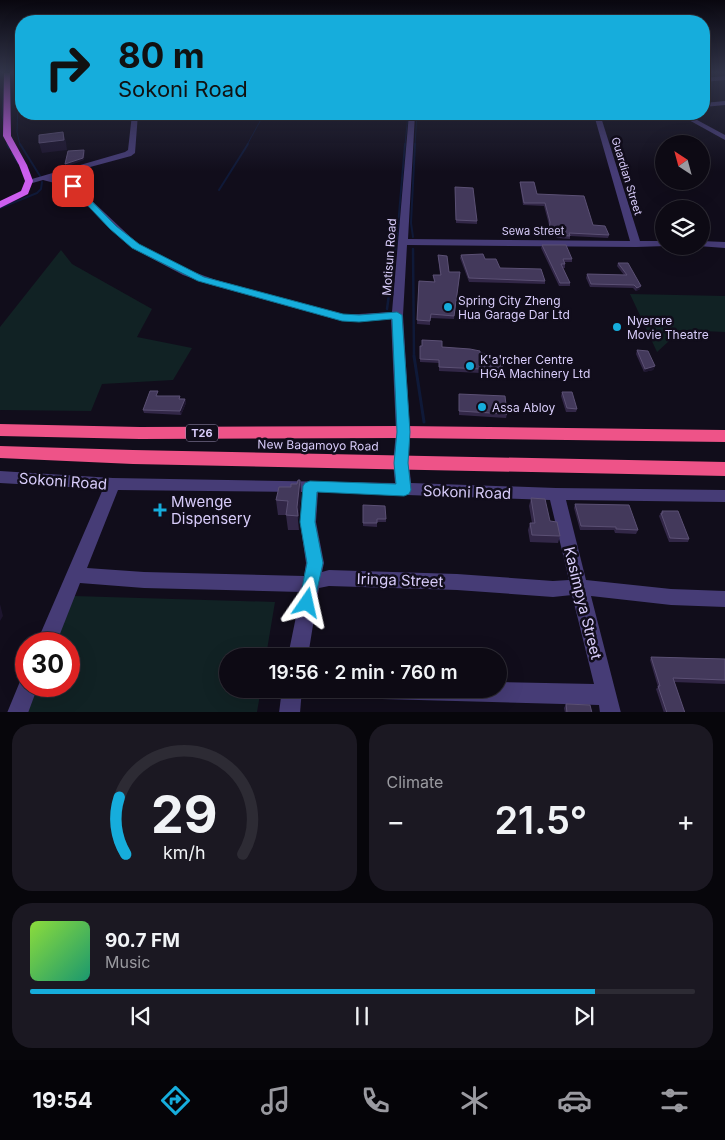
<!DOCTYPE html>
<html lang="en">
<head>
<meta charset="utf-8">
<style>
  :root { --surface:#0d0a14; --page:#1b1822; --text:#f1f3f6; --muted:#9a9aa0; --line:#2d2b34; --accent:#16addc }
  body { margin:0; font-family:Inter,sans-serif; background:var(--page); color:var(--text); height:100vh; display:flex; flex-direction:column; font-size:19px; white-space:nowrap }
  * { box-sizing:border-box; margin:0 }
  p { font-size:16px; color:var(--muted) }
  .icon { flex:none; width:28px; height:28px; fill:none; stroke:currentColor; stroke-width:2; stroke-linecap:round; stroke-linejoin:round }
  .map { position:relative; height:712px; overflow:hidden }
  .sheet { display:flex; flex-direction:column; gap:12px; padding:12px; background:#07060b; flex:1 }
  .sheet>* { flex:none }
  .guide { position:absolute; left:15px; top:15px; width:695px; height:105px; border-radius:20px; box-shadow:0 5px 20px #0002,0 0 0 1px var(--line); background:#16addc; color:#111; overflow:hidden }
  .needle { width:32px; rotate:324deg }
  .fabs { position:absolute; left:655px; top:135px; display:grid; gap:10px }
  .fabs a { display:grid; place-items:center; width:55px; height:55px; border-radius:50%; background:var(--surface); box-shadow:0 5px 20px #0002,0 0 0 1px var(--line); font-size:25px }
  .speed { position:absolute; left:15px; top:632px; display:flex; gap:10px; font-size:25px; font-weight:700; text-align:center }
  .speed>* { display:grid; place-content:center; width:65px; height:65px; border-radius:50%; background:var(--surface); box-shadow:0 5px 20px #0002,0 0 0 1px var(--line); line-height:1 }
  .speed .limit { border:8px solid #d22; background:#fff; color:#111 }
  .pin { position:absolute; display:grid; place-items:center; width:42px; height:42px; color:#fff; margin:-21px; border-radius:10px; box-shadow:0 2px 8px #0006 }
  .me { position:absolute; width:55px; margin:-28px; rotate:11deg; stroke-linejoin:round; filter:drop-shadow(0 0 4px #0008) }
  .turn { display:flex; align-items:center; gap:18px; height:105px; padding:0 20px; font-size:22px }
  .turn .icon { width:65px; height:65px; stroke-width:2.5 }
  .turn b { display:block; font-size:35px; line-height:42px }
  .big { font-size:38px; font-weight:600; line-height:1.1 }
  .sheet .widget { flex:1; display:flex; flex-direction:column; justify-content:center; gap:8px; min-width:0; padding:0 18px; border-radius:20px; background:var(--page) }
  .sheet .dial { align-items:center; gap:0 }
  .dial svg { height:130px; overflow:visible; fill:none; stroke:var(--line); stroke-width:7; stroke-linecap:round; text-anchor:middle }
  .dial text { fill:var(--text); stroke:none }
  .song { display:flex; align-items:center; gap:15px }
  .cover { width:60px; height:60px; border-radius:8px; background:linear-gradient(135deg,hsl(90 70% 55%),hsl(160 70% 35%)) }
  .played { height:5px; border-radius:2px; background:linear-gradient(90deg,var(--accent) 85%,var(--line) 85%) }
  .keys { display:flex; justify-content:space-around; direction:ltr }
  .heat { display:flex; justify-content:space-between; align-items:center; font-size:28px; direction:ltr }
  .sheet .tiles { flex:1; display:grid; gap:12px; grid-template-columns:1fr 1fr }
  .widget:last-child { grid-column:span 2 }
  .trip { position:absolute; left:219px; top:648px; width:288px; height:50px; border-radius:25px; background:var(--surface); box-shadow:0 5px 20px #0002,0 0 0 1px var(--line); font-weight:600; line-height:50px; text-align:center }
  .tab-bar { display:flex; height:80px; justify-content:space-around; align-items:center; background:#050408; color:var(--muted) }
  .tab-bar .icon { width:35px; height:35px }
  .tab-bar .active { color:var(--accent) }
  .tab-bar b { font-size:22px; color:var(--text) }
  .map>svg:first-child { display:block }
  .green { fill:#112224 }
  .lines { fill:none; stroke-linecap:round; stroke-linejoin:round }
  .stream-far3 { stroke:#0f1938; stroke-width:1 }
  .stream-far2 { stroke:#0f1938; stroke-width:2 }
  .stream-far1 { stroke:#0f1938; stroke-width:2.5 }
  .stream { stroke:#0f1938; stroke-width:3 }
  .minor { fill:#463c76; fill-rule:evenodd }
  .major { fill:#cd5eef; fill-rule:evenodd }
  .highway { fill:#ee5388; fill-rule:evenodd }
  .wall { fill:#322747 }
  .shaded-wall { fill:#1d152e }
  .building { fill:#43395b; stroke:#5b5074 }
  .route { fill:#16addc; stroke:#0e708f }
  .poi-dot { fill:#16addc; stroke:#110d1b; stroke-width:2 }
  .labels { text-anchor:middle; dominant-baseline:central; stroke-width:5; stroke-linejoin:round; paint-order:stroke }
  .far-street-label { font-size:11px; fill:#d8ccfa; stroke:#110d1b }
  .shield { fill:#110d1b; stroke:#9c93b7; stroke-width:1 }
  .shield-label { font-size:11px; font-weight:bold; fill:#d8ccfa }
  .street-label { font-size:12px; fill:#d8ccfa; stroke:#110d1b }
  .poi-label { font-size:12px; fill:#d8ccfa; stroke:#110d1b; text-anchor:start }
  .near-street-label { font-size:15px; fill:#d8ccfa; stroke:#110d1b }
  .near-poi-label { font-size:15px; fill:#d8ccfa; stroke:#110d1b; text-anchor:start }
</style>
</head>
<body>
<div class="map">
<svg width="725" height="713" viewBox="0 0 725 713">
  <rect width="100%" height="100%" fill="#110d1b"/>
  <g class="green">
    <polygon points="61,250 72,264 152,309 137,337 192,348 173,380 102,384 91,411 0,410 0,327"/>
    <polygon points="630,294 725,296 725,332 681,330 657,352"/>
    <polygon points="74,596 275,602 266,656 228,656 228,689 261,689 257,712 25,713 36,686 69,686 69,644 54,644"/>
  </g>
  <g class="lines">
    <g class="stream-far3">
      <polyline points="14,73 18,96"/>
      <polyline points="4,81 2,115 8,145"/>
      <polyline points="18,99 17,132 20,145"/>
      <polyline points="247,145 264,114"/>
      <polyline points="405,145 408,114"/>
      <polyline points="415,145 417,114"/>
    </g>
    <g class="stream-far2">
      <polyline points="7,144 9,148"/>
      <polyline points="20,144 40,176"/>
      <polyline points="12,153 18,163"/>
      <polyline points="219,190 248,144"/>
      <polyline points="0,208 37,193 41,189 42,182"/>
      <polyline points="397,237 405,144"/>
      <polyline points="413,237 411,223 415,144"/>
    </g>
    <g class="stream-far1">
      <polyline points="413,249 414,357"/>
      <polyline points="387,309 397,236"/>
    </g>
    <polyline class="stream" points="414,356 424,422"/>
    <g class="minor">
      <polygon points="725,76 725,80 704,82 704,78"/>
      <polygon points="725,101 725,105 704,107 704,103"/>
      <path d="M132 114H138L135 153 131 156 53 177 72 182 138 244 191 271 216 280 342 315 392 312 409 114H415L408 239 630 241 594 115 600 114 640 241H664V246H667L636 247 407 245 403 315 410 432 409 463 411 483 556 488 725 490V502L566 500 586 580 671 589 725 591V607L671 605 591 596 621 713H600L599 705 382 699 375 696 372 689H498V682L594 684 572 595 553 597 457 590 329 586 319 588 308 656H288L301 592 144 588 80 583 56 644H36L103 489 0 483V471L113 478 395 483 393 463 396 432 391 319 342 321 208 284 183 275 132 248 66 186 43 180 29 184 25 181 125 152 128 150ZM118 490 303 492 300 522 306 563 304 576 144 572 87 568ZM318 492 550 500 569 580 553 581 457 574 329 570 322 572 324 563 316 522Z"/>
      <polygon points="678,114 686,114 725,135 725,140"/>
      <polygon points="701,241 725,242 725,248 698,246 701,246"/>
      <polygon points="26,677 26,686 38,686 28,713 7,713 21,679"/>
      <polygon points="282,689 302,689 300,713 279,713"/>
    </g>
    <polygon class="major" points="4,73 10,73 11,136 27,165 33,181 28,194 0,208 0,201 21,191 25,181 19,165 3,136"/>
    <g class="highway">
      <polygon points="0,424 140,427 403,426 725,430 725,442 403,438 140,439 0,436"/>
      <polygon points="0,446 133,450 725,462 725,476 133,464 0,458"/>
    </g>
  </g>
  <g class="wall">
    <polygon points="446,114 585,114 585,117 449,121"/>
    <polygon points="520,182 537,194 609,235 608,238 570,236 570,239 557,238 555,234 549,234 549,225 544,206 523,205 520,184"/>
    <polygon points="455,187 477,221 477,224 456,223"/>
    <polygon points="542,245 572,259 572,262 564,262 565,264 565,268 562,268 570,283 570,286 559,286 541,248"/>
    <polygon points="438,255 449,272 460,272 454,319 430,318 430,325 417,324 419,281 434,282 433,275 440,275"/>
    <polygon points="461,255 485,259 500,268 545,281 545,284 469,282 460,258"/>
    <polygon points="618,263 640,289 636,291 633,288 590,287 586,278 587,274 624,275 617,266"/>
    <polygon points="420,346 442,347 480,353 488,356 503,370 502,374 439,371 439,363 420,362"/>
    <polygon points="637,350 655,366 653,370 644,372 636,354"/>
    <polygon points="562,392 577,409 576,412 566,412 561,396"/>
    <polygon points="459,394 507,414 506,418 459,415"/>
    <polygon points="158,395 158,396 185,399 186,403 181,415 144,413 143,410"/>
    <polygon points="300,480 301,495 298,520 299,530 288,530 286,515 278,515 276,500 291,487 297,484"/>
    <polygon points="531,498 550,521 560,536 558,543 530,542 528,530 530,523 532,523 529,506"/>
    <polygon points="575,504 638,530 636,534 615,533 614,530 580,530 574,508"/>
    <polygon points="363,505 386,519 386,522 377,522 377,527 363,526"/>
    <polygon points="662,511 689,539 688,542 669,542 659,516"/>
    <polygon points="651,657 725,659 725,684 674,682 685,713 664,713 656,689 658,687 650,660"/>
    <polygon points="566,704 592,713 565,713 564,708"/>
  </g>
  <g class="shaded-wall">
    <polygon points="63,132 66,142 67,150 42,153 39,143"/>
    <polygon points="84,150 85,153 84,160 66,167 65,164"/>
    <polygon points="641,286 640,289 636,291 637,288"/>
    <polygon points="655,366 653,370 644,372 645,369"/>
    <polygon points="185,399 186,403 181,415 180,411"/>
    <polygon points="300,480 301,495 298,520 297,507"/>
    <polygon points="0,604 3,616 0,621"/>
  </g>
  <g class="building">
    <polygon points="447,114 585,114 449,118"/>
    <polygon points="63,132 64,140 39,143 39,135"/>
    <polygon points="84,150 83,158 65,164 68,151"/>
    <polygon points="520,182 534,182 537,194 584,196 593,225 605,226 609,235 569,233 570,236 557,235 556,231 549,231 550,222 545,203 524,203"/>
    <polygon points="455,187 473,188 477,221 456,220"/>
    <polygon points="542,245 566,245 572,259 563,259 565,264 561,264 570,283 560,283"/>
    <polygon points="483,254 485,259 496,259 500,268 541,269 545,281 469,278 461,255"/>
    <polygon points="438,255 447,256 449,272 460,272 454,316 431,314 430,321 417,320 419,281 435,282 433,275 441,275"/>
    <polygon points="618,263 628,263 641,286 637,288 634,285 591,284 587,274 627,275"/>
    <polygon points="422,340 442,341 442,347 470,349 480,351 480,353 488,354 488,356 501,357 503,370 439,367 439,360 420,359 420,346 422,346"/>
    <polygon points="637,350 648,351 655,366 645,369"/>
    <polygon points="150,391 158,391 156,396 180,396 179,399 185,399 180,411 143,410"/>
    <polygon points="562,392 572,392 577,409 567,408"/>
    <polygon points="459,394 505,396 507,414 459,411"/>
    <polygon points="298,480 300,480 297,507 298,516 286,515 288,501 276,500 279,487 291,487 291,484 297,484"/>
    <polygon points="531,498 545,499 550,521 557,522 560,536 532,535 530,523 535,523"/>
    <polygon points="575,504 629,505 638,530 616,529 616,527 581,526"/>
    <polygon points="363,505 385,506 386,519 377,519 377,523 363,523"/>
    <polygon points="662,511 678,511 689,539 670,538 661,513 663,513"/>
    <polygon points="651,657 725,659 725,680 673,678 685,713 667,713 658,686 660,686"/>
    <polygon points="566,704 590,705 592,713 567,713"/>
  </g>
  <linearGradient id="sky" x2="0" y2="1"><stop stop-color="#09070f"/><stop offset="0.42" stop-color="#32354a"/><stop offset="1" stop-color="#32354a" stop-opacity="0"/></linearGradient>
  <rect width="725" height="172" fill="url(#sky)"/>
  <polygon class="route" points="71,185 76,185 116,226 139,244 204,277 343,314 359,315 397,312 402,315 410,432 408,463 411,490 409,494 404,496 317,492 315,522 323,563 313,608 307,610 301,608 299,603 307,563 300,522 303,486 305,483 310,481 396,484 394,463 397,432 392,319 359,322 342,321 198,281 132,248 110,229 71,188"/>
  <g class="poi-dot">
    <circle cx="448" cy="307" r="5"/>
    <circle cx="617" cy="327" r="5"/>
    <circle cx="470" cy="366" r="5"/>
    <circle cx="482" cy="407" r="5"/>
    <path d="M157.5 502.5h5v5h5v5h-5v5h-5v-5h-5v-5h5z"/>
  </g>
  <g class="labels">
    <g class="far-street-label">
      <text transform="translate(627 176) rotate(73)">Guardian Street</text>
      <text x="533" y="231">Sewa Street</text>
    </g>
    <rect class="shield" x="186" y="424.5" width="32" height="17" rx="4"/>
    <g class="shield-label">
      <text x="202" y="433">T26</text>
    </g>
    <g class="street-label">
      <text transform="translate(389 257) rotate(-86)">Motisun Road</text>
      <text transform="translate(318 445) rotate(1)">New Bagamoyo Road</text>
    </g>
    <g class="poi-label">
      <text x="458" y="300">Spring City Zheng<tspan x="458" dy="14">Hua Garage Dar Ltd</tspan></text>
      <text x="627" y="320">Nyerere<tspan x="627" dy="14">Movie Theatre</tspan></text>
      <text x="480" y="359">K'a'rcher Centre<tspan x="480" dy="14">HGA Machinery Ltd</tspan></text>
      <text x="492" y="407">Assa Abloy</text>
    </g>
    <g class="near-street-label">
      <text transform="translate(63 481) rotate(4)">Sokoni Road</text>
      <text transform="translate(467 492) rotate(2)">Sokoni Road</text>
      <text transform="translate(400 580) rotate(2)">Iringa Street</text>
      <text transform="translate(583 603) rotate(76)">Kasimpya Street</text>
    </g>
    <g class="near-poi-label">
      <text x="171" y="501">Mwenge<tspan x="171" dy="17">Dispensery</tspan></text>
    </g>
  </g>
</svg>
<div class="fabs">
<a><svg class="needle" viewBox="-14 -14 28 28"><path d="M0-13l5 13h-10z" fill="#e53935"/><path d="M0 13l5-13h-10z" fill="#9a9aa0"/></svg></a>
<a><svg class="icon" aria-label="layers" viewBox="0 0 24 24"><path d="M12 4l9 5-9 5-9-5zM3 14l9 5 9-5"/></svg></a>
</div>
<div class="speed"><div class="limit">30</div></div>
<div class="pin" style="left:73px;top:186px;background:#d93025"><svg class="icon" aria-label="arrive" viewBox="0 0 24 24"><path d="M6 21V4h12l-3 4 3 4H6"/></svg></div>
<svg class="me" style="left:307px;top:603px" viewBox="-20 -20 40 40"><path d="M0-17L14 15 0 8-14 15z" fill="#16addc" stroke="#fff" stroke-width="4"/></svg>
<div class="trip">19:56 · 2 min · 760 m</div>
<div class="guide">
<div class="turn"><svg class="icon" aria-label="right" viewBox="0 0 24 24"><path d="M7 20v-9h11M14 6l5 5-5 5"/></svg><div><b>80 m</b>Sokoni Road</div></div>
</div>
</div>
<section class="sheet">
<div class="tiles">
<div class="widget dial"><svg viewBox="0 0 100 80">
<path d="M14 69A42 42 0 1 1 86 69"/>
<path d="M14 69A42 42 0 0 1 10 34" stroke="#16addc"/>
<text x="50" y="56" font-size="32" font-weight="700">29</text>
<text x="50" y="72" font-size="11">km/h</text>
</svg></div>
<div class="widget"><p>Climate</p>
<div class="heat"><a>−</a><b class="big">21.5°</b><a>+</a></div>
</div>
<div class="widget">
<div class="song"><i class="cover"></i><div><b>90.7 FM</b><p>Music</p></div></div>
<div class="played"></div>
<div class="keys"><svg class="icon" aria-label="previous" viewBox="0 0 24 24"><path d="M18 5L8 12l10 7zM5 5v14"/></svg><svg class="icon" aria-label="pause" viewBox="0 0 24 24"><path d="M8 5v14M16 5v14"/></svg><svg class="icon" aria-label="next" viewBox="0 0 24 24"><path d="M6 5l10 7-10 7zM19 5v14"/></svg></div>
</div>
</div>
</section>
<nav class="tab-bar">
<b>19:54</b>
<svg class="icon active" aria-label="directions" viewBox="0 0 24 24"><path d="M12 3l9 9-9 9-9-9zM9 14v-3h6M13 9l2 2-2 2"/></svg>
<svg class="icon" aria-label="music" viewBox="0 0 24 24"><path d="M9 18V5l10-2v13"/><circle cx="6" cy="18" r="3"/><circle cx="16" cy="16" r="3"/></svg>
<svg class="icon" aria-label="phone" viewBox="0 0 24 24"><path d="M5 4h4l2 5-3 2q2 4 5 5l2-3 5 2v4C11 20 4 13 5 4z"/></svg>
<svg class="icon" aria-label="climate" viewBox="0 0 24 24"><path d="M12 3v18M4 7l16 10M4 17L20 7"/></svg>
<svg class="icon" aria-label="car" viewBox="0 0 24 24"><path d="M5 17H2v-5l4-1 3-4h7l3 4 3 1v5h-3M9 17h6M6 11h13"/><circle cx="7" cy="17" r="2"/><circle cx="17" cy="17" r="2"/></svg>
<svg class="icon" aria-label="filters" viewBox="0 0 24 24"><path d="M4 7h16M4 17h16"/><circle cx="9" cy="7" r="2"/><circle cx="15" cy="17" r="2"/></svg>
</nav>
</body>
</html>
